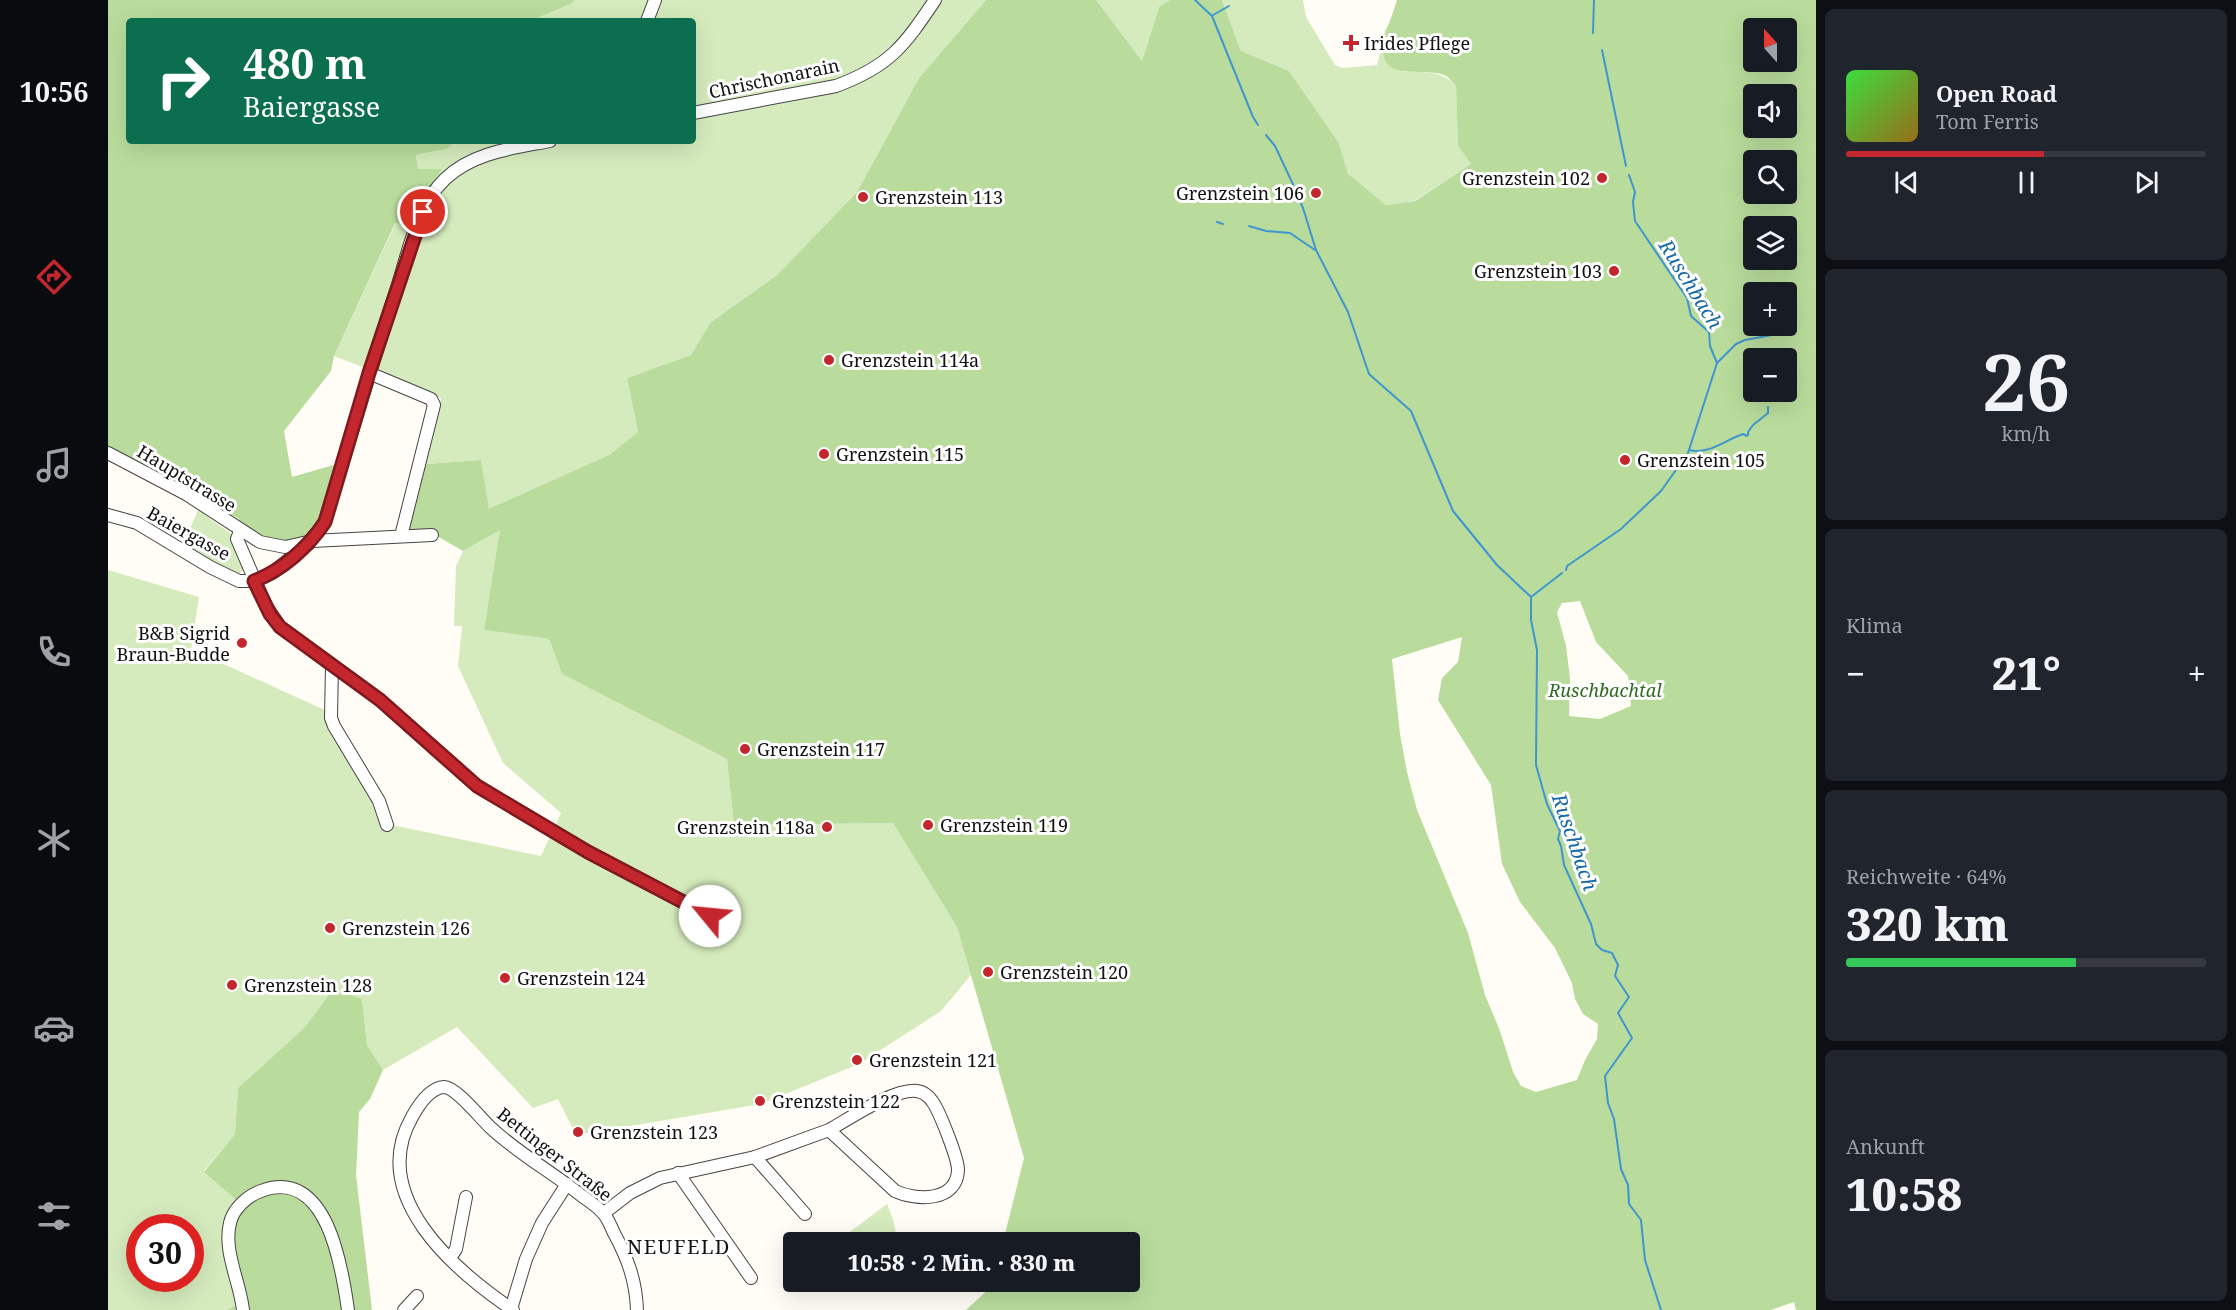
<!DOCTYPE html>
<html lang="de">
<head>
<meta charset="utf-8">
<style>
  :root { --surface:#171b24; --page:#20242c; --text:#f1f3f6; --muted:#9ea1a6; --line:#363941; --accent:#c4262e }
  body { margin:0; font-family:"Noto Serif",serif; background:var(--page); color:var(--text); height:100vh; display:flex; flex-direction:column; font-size:22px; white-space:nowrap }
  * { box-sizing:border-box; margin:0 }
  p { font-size:20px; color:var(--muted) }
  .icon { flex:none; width:33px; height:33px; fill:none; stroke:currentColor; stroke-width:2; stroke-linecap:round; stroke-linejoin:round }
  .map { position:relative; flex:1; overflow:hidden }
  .panel { display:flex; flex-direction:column; gap:9px; padding:9px; background:#0d0f14; width:420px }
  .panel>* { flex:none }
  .banner { position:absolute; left:18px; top:18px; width:570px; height:126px; border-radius:6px; box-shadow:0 6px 24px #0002; background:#0b6e4f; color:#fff; overflow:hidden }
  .needle { width:39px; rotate:339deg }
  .controls { position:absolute; left:1635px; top:18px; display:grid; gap:12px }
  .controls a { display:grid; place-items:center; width:54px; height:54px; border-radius:6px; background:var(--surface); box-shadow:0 6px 24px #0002; font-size:30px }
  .speed { position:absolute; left:18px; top:1214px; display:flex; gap:12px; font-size:30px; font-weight:700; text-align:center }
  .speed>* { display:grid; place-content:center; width:78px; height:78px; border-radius:50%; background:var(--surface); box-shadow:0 6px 24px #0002; line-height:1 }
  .speed .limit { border:9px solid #d22; background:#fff; color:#111 }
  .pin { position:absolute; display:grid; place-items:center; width:51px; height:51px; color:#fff; margin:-26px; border:3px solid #fff; border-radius:50%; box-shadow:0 2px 6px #0007 }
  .me { position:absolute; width:66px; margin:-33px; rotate:298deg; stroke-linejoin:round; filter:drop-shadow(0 0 4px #0008) }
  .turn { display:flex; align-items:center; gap:21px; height:126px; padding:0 18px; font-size:27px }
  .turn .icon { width:78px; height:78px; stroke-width:2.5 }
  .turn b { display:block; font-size:42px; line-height:51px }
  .big { font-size:45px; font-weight:800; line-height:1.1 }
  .panel .card { flex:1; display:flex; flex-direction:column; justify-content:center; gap:9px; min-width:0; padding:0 21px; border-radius:9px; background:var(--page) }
  .panel .dial { align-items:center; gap:0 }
  .dial b { font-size:78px; line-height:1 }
  .song { display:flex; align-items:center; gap:18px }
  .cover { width:72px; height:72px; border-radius:9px; background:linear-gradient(135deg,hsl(120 70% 55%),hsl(40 70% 35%)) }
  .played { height:6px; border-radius:3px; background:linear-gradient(90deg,var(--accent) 55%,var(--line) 55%) }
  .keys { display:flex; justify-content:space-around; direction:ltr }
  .heat { display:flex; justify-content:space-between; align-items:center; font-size:33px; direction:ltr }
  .charge { height:9px; border-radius:4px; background:linear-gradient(90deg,#34c759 64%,var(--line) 0) }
  .trip { position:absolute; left:675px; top:1232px; width:357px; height:60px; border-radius:6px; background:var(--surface); box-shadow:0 6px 24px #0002; font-weight:800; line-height:60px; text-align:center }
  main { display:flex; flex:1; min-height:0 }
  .tab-bar { display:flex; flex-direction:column; width:108px; justify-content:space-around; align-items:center; background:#090b0e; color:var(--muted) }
  .tab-bar .icon { width:42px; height:42px }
  .tab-bar .on { color:var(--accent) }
  .tab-bar b { font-size:27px; color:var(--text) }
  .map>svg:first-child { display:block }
  .green { fill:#d5ebbd; fill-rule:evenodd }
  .forest { fill:#b9dc9c; fill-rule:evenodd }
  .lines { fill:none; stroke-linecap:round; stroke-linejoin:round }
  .stream { stroke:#3f96cf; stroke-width:2 }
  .minor-casing { stroke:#444; stroke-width:14 }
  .minor { stroke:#fff; stroke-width:12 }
  .route-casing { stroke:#7f191e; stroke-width:15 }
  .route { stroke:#c4262e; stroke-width:10 }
  .poi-dot { fill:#c4262e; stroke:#fff; stroke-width:2 }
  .labels { text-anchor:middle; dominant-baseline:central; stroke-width:6; stroke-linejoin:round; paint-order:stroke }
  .poi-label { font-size:18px; fill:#111; stroke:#fff; text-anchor:start }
  .street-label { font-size:18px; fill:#111; stroke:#fff }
  .park-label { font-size:18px; font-style:italic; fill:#2f6b1f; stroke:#fff }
  .water-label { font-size:20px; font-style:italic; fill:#1768a6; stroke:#fff }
  .neighbourhood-label { font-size:20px; letter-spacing:1.5px; fill:#111; stroke:#fff }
</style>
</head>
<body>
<main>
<nav class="tab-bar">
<b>10:56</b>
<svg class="icon on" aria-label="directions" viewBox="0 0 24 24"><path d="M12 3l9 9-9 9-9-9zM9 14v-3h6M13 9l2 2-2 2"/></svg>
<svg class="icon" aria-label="music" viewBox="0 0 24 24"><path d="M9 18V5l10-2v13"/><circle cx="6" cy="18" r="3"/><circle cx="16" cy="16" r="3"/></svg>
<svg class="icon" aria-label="phone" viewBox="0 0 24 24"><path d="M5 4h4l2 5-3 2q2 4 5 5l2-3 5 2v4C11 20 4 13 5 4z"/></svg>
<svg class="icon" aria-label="climate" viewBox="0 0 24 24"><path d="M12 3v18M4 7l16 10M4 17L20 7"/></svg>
<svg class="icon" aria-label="car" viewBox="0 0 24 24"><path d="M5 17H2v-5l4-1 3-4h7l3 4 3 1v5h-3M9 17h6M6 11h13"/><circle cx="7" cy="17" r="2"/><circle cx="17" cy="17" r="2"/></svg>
<svg class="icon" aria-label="filters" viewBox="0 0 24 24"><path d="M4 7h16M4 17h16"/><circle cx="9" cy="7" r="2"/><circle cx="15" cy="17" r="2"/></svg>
</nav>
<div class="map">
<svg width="1708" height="1310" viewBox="0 0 1708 1310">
  <rect width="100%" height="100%" fill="#fffdf5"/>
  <g class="green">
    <polygon points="466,0 878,0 811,78 749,192 669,275 602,323 583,355 519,378 530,432 501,455 381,510 373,460 318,464 333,398 226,356 288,222 334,169 310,169 308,155 339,149 348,141 585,141 585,21 422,21 465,3"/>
    <polygon points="988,0 1062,0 1051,7 1034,61"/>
    <path d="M1114 0H1195L1198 17 1227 65 1234 68 1269 65 1277 30 1284 20 1275 48 1295 72C1317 72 1331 70 1348 85L1350 146 1363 164 1306 201 1278 205 1240 175 1231 143 1181 71 1133 51Z"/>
    <polygon points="90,510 122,533 136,569 131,574 113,566 76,543"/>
    <path d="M393 529 376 630 441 639 454 674 619 759 626 825 785 823 849 927 863 975 833 1011 751 1064 653 1104 468 1135 450 1099 425 1108 349 1027 275 1070 259 1045 254 999 226 988 197 1027 130 1088 127 1134 96 1171 134 1204V1302L119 1310H0V570L91 597 83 649 219 711 279 824 433 856 453 813 395 763 350 666 354 626H346L348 566 355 551ZM32 1227H82V1278H32Z"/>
    <path d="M779 1204C784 1217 790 1229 787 1242H741L735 1237Z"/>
  </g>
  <g class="forest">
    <polygon points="0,0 466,0 465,3 422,21 21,21 21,141 348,141 339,149 308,155 310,169 334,169 303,223 287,223 226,356 223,371 176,431 184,477 229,464 212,521 198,538 175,542 153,537 129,523 131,519 0,449"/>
    <path d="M878 0H988L1034 61 1051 7 1062 0H1114L1133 51 1181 71 1231 143 1240 174 1278 205 1307 201 1363 164 1350 146 1348 85C1345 83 1341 78 1338 76 1319 66 1275 83 1275 50 1275 34 1285 15 1289 0H1708V1310H1688L1686 1302 1663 1310H858L883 1287 885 1281H1022V1242H895L916 1158 849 927 785 823 626 825 619 759 454 674 441 639 376 630 392 530 355 551 322 532H297L318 464 373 460 381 509 501 455 530 432 519 378 583 355 602 323 669 275 749 192 811 78ZM1646 28H1678V62H1646ZM1646 94H1678V128H1646ZM1646 160H1678V194H1646ZM1646 226H1678V260H1646ZM1646 292H1678V326H1646ZM1646 358H1678V392H1646ZM1472 601 1488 642 1520 676 1523 706 1492 719 1461 716 1462 678 1458 646 1449 612 1454 603ZM1354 637 1350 662 1334 678 1330 700 1383 785 1394 864 1412 902 1447 948 1464 983 1467 999 1475 1014 1490 1024 1489 1039 1477 1060 1469 1080 1428 1092 1413 1086 1405 1072 1392 1031 1377 995 1360 933 1309 810 1299 772 1292 734 1284 659Z"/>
    <polygon points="226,988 254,999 259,1045 275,1070 262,1099 251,1112 248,1175 264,1310 135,1310 133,1303 127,1310 119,1310 134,1302 121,1243 133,1204 96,1172 127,1134 130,1088 197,1027"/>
  </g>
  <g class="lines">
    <g class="stream">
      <polyline points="1087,0 1104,16 1145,117 1150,125"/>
      <polyline points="1105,15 1121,6"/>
      <polyline points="1485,33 1486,0"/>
      <polyline points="1494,50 1518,166"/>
      <polyline points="1158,135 1167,146 1183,180 1195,208 1208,250 1240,312 1261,374 1303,411 1345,511 1389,565 1423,597"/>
      <polyline points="1109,222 1115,224"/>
      <polyline points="1141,226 1158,231 1182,233 1207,250"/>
      <polyline points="1609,363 1628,344 1637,340 1686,331"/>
      <polyline points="1640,435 1640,432 1645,425 1660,413 1660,407"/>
      <path d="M1581 450C1601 455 1617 440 1635 434L1639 436"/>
      <polyline points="1458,570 1459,566 1513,529 1553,491 1580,453 1609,363 1602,346 1601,332 1583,316 1579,298 1527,221 1525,202 1527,192 1521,175"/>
      <polyline points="1454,573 1423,597 1423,620 1429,650 1428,765 1439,804 1452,831 1450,839 1453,846 1456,865 1483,924 1488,944 1494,950 1504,953 1510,965 1507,976 1521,997 1510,1013 1524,1038 1497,1076 1500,1103 1506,1119 1513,1169 1520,1185 1521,1204 1533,1220 1537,1260 1553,1310"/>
    </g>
    <g class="minor-casing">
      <g id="minor">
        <polyline points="539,21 547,0"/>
        <path d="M585 113 728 86C782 66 796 46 827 0"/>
        <polyline points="261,373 323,399 326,405 293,536"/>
        <path d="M0 453 78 494 152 542 177 547 204 541 217 521C240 444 263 367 288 291 300 254 308 207 337 179 365 152 406 148 442 141"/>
        <polyline points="0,515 29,523 102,567 131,581 146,581 164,573 204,541 324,535"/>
        <polyline points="132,531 129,539 158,606 172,627 272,700 369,786 480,852 602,916"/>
        <polyline points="224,665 223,718 226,726 271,801 279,825"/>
        <polyline points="647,1157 697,1214"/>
        <polyline points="570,1173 643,1278"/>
        <path d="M496 1213 522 1193 552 1178 647 1157 721 1130 787 1191C808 1201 849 1202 850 1170 850 1158 831 1110 824 1101 820 1095 815 1092 809 1091 786 1088 741 1119 721 1130"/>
        <polyline points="342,1258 348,1249 358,1197"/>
        <polyline points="403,1309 418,1259 434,1223 459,1184"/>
        <path d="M135 1310C132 1282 115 1251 122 1223 125 1209 139 1196 153 1191 219 1166 234 1267 240 1310"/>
        <polyline points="296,1310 309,1296"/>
        <path d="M405 1310C346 1270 259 1196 304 1117 310 1106 321 1088 336 1087 348 1087 373 1119 383 1128 411 1154 444 1172 474 1196 481 1201 489 1206 495 1213 500 1218 503 1227 506 1233 520 1259 528 1281 529 1310"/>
      </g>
    </g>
    <use href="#minor" class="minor"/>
  </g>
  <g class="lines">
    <g class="route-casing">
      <path id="route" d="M315 212 261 373 217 522C200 547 175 570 146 581L162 614 172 627 272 700 369 786 480 852 602 916"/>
    </g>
    <use href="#route" class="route"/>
  </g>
  <g class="poi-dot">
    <path d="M1240 34h6v6h6v6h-6v6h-6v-6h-6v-6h6z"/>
    <circle cx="1494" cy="178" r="6"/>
    <circle cx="1208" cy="193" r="6"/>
    <circle cx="755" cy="197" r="6"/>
    <circle cx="1506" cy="271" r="6"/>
    <circle cx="721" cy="360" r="6"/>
    <circle cx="716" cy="454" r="6"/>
    <circle cx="1517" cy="460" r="6"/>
    <circle cx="134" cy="643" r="6"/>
    <circle cx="637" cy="749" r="6"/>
    <circle cx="820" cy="825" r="6"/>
    <circle cx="719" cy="827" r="6"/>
    <circle cx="222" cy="928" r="6"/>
    <circle cx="880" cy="972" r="6"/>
    <circle cx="397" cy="978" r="6"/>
    <circle cx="124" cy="985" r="6"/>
    <circle cx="749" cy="1060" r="6"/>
    <circle cx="652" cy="1101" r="6"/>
    <circle cx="470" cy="1132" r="6"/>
  </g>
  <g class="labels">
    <g class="poi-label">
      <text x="1256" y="43">Irides Pflege</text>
      <text x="1482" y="178" text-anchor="end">Grenzstein 102</text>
      <text x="1196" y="193" text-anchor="end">Grenzstein 106</text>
      <text x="767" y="197">Grenzstein 113</text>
      <text x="1494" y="271" text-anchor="end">Grenzstein 103</text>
      <text x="733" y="360">Grenzstein 114a</text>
      <text x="728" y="454">Grenzstein 115</text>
      <text x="1529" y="460">Grenzstein 105</text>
      <text x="122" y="633" text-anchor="end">B&amp;B Sigrid<tspan x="122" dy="21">Braun-Budde</tspan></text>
      <text x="649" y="749">Grenzstein 117</text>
      <text x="832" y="825">Grenzstein 119</text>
      <text x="707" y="827" text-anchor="end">Grenzstein 118a</text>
      <text x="234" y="928">Grenzstein 126</text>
      <text x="892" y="972">Grenzstein 120</text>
      <text x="409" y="978">Grenzstein 124</text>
      <text x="136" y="985">Grenzstein 128</text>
      <text x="761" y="1060">Grenzstein 121</text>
      <text x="664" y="1101">Grenzstein 122</text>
      <text x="482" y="1132">Grenzstein 123</text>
    </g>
    <g class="street-label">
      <text transform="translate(666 78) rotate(-12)">Chrischonarain</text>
      <text transform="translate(79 478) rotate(31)">Hauptstrasse</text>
      <text transform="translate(81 533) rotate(29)">Baiergasse</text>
      <text transform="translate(447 1154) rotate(38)">Bettinger Straße</text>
    </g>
    <g class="park-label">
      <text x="1497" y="690">Ruschbachtal</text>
    </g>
    <g class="water-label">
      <text transform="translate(1583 284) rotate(58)">Ruschbach</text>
      <text transform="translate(1467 842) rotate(71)">Ruschbach</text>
    </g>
    <g class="neighbourhood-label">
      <text x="571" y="1246">NEUFELD</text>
    </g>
  </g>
</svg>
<div class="controls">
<a><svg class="needle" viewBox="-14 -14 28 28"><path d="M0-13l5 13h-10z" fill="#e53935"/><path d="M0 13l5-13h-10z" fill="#9ea1a6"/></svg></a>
<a><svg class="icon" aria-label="sound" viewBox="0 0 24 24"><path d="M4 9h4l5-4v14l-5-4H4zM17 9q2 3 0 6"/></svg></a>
<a><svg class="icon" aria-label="search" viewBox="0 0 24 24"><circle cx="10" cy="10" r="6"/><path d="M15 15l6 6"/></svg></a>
<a><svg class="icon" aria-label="layers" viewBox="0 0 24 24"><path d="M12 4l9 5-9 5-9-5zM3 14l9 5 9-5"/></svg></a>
<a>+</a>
<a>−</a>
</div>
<div class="speed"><div class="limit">30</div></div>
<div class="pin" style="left:315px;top:212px;background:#d93025"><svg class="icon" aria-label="arrive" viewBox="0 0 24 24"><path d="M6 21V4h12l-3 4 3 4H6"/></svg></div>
<svg class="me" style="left:602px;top:916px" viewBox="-20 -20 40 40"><circle r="19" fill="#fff"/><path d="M0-13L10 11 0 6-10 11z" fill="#c4262e"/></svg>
<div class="trip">10:58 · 2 Min. · 830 m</div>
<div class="banner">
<div class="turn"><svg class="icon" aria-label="right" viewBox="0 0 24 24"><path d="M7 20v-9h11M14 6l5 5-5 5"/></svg><div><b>480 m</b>Baiergasse</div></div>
</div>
</div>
<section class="panel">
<div class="card">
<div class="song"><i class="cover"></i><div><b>Open Road</b><p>Tom Ferris</p></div></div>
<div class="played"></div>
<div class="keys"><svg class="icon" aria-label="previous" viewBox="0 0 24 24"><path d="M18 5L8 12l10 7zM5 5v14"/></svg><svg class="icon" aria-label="pause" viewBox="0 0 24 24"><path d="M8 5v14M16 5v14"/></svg><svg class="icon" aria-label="next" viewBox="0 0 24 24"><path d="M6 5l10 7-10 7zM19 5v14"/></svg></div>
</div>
<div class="card dial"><b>26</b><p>km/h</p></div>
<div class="card"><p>Klima</p>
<div class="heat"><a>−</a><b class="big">21°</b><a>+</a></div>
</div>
<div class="card"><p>Reichweite · 64%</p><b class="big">320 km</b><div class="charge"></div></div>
<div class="card"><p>Ankunft</p><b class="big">10:58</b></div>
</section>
</main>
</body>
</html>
